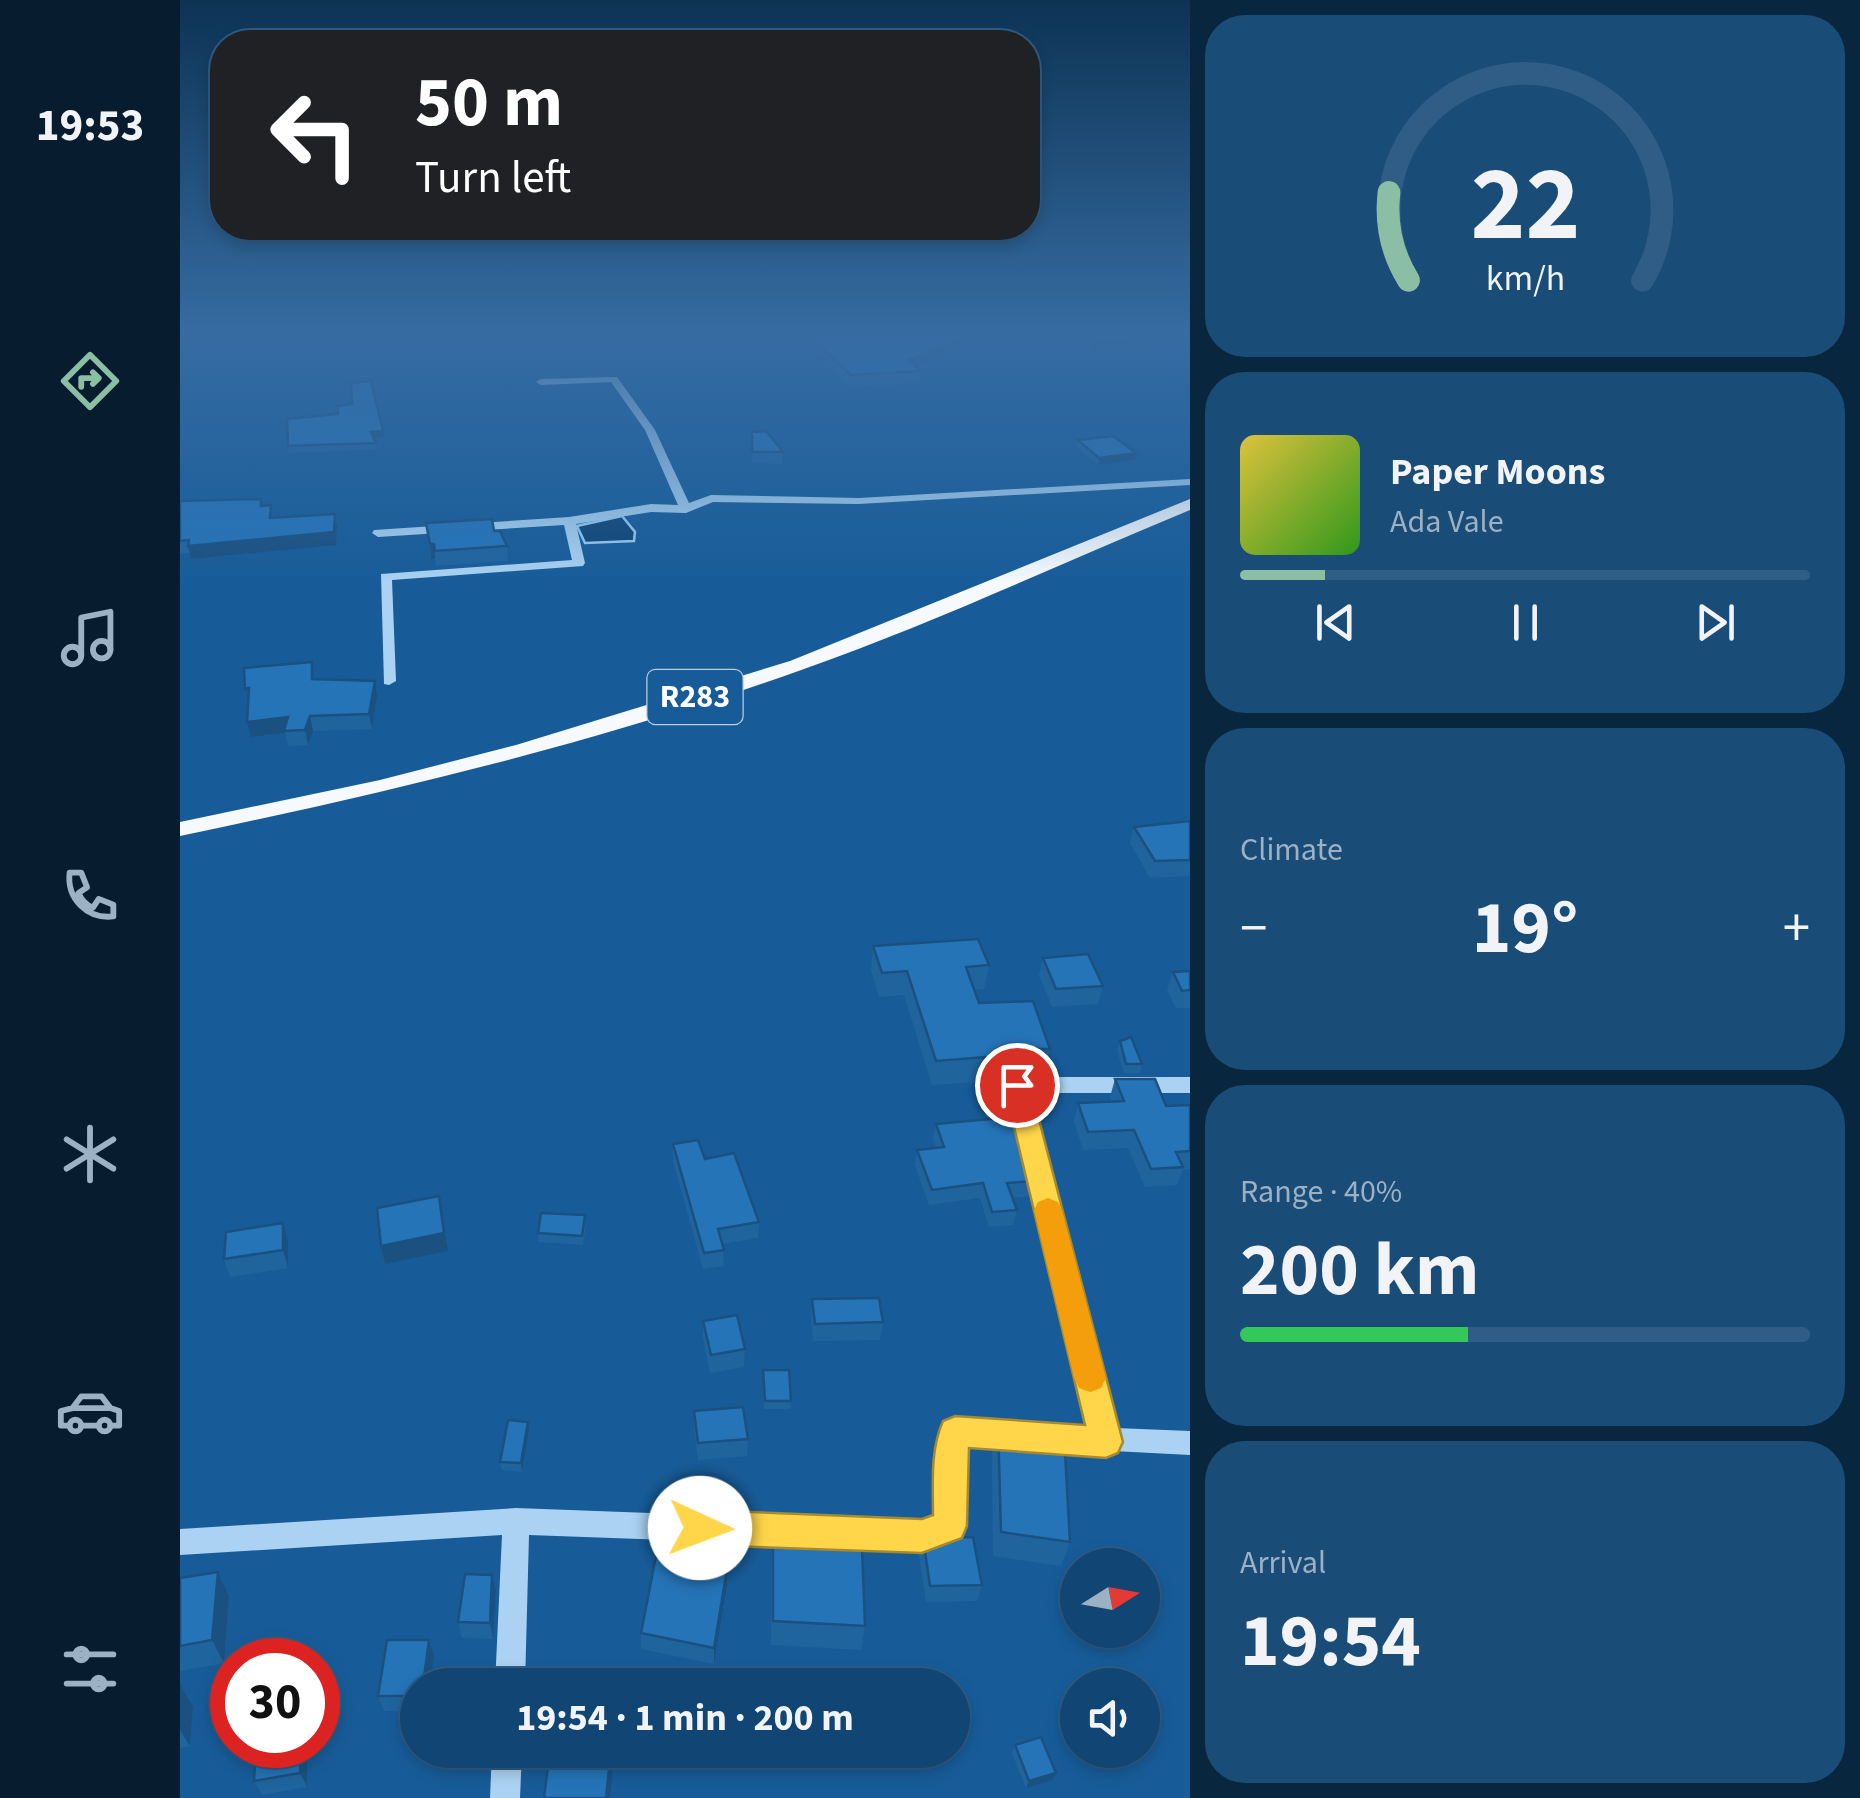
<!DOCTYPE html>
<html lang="en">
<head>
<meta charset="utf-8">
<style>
  :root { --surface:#114573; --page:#1a4c78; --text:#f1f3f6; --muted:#9cb1c4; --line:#305d85; --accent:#8abfa5 }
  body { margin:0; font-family:"Source Sans 3",sans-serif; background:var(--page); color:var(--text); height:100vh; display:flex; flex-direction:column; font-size:38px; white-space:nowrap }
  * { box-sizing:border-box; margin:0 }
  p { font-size:32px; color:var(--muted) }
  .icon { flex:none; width:55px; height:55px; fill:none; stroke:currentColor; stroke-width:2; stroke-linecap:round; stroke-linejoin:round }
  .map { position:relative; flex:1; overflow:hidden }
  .details { display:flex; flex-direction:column; gap:15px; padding:15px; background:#09263f; width:670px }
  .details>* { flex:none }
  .hud { position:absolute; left:30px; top:30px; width:830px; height:210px; border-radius:40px; box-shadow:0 5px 15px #0003,0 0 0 2px var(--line); background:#202124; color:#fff; overflow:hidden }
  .needle { width:65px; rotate:79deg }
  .tools { position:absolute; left:880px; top:1548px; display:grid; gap:20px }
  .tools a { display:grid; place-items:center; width:100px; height:100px; border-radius:50%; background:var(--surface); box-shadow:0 5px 15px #0003,0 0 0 2px var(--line); font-size:50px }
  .speed { position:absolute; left:30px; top:1638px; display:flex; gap:20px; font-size:50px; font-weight:700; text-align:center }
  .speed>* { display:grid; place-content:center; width:130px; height:130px; border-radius:50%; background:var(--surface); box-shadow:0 5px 15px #0003,0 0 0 2px var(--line); line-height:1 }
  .speed .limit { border:15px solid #d22; background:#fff; color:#111 }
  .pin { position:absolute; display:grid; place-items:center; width:85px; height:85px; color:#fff; margin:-42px; border:5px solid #fff; border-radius:50%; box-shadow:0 2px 10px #0007 }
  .me { position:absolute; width:110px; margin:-55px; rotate:92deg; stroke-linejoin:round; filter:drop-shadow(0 0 8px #0008) }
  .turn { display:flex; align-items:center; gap:35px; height:210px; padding:0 40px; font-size:45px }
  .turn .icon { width:130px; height:130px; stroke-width:2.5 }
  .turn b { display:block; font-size:70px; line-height:85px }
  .big { font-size:75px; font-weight:700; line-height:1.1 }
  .details .card { flex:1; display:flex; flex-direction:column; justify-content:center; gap:15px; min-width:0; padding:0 35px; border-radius:40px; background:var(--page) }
  .details .dial { align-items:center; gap:0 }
  .dial svg { height:260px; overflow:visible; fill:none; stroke:var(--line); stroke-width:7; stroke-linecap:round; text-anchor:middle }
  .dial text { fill:var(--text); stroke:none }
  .song { display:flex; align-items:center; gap:30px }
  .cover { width:120px; height:120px; border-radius:15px; background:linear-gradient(135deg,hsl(50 70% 55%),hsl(110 70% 35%)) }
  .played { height:10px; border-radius:5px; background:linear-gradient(90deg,var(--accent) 15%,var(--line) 15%) }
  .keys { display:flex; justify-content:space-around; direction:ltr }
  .heat { display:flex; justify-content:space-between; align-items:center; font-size:55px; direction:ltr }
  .charge { height:15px; border-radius:8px; background:linear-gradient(90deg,#34c759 40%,var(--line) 0) }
  .trip { position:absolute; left:220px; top:1668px; width:570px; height:100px; border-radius:50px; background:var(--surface); box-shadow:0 5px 15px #0003,0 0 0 2px var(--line); font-weight:700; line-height:100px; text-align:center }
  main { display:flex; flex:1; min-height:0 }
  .tabs { display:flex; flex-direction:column; width:180px; justify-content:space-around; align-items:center; background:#071c2e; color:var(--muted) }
  .tabs .icon { width:70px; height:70px }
  .tabs .selected { color:var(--accent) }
  .tabs b { font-size:45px; color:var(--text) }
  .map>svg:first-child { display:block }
  .water { fill:#0f4576; stroke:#9ecef4; stroke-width:2.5 }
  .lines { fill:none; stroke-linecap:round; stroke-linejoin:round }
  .minor { fill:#abd2f2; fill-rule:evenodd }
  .major { fill:#f6faff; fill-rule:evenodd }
  .wall { fill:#20649e }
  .shaded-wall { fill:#1a5181 }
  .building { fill:#2574b8; stroke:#1a5181; stroke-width:2.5 }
  .route { fill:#ffd54a; stroke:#a68a30; stroke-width:2.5 }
  .slow { fill:#f59e0b }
  .labels { text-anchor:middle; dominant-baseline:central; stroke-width:10; stroke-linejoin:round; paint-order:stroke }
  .shield { fill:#175c99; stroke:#b9cee0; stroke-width:2.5 }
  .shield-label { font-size:32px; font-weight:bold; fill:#fff }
</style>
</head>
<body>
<main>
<nav class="tabs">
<b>19:53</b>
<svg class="icon selected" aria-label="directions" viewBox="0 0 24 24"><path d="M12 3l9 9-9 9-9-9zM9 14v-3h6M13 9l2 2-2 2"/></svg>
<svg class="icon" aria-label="music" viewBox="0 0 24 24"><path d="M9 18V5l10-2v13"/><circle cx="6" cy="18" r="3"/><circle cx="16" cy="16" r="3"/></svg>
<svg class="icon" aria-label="phone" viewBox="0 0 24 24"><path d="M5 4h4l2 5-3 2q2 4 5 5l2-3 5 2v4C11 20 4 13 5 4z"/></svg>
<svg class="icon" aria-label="climate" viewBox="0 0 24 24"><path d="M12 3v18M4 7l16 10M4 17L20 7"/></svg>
<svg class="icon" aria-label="car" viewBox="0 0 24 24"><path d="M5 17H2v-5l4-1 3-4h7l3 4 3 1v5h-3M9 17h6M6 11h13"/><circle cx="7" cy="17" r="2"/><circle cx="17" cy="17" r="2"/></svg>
<svg class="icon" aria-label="filters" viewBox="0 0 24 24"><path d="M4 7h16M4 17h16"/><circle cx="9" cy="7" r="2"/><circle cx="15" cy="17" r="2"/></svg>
</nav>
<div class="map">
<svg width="1010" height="1798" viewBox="0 0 1010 1798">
  <rect width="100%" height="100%" fill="#175c99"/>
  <polygon class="water" points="442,516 455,532 454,541 405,543 397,526"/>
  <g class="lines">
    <g class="minor">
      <polygon points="437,377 475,430 509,503 531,495 679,498 1010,479 1010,485 679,504 533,502 506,513 471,512 396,524 405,563 403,566 212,580 216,681 209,685 204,684 201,574 392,560 384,525 198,537 192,533 194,530 389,517 471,504 498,505 465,430 431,382 361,385 356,382 361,379"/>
      <polygon points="837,1077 1010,1077 1010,1093 849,1093 935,1428 1010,1431 1010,1455 933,1451 926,1454 917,1451 785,1444 783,1458 783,1526 779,1535 741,1549 349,1535 345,1685 315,1685 322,1535 0,1555 0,1529 336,1508 741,1523 757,1517 757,1458 766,1424 775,1420 909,1426 827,1085 830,1080"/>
      <polygon points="312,1750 342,1750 340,1798 310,1798"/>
    </g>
    <path class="major" d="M1010 499V510C882 563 754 623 624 669 421 742 211 792 0 836V822L200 780 336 745 610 661Z"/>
  </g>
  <g class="wall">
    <polygon points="891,333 989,333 990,345 911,352"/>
    <polygon points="629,335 782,338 781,348 736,367 741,371 740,383 670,387 628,346"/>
    <polygon points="172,404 204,437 194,439 197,449 109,453 108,446"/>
    <polygon points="572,432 603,452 602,464 572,463"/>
    <polygon points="898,440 956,453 955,460 918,465 897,447"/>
    <polygon points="81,499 83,506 93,518 157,527 156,545 11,559 10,553 0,554 0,501"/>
    <polygon points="246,523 314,531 327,546 328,561 256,566 255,559 251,559"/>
    <polygon points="135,679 197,696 192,729 133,731 128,745 108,746 105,733 71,737"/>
    <polygon points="1010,821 1010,876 970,878 950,843 954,827"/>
    <polygon points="693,946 809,965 804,989 794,990 799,1003 870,1049 864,1073 837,1073 814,1077 814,1081 752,1085 724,995 699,997 691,970"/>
    <polygon points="863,958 923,986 918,1004 872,1007 859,975"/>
    <polygon points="1010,971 1010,1008 996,1008 987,990 993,972"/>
    <polygon points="940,1041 962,1064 960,1073 944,1073 937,1050"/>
    <polygon points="935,1079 986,1106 1010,1105 1010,1169 1003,1169 997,1185 965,1187 948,1148 903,1150 894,1121 898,1103 932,1102 930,1097"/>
    <polygon points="806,1103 854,1181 850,1196 832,1198 837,1210 833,1225 809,1227 800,1198 749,1205 735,1165 737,1150 756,1148 753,1139 756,1124 804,1120"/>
    <polygon points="493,1144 525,1159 579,1222 578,1238 542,1244 544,1266 523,1269 493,1161"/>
    <polygon points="103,1223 108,1241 108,1268 50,1277 44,1259"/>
    <polygon points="406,1224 403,1245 359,1242 358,1233"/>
    <polygon points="632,1299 703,1322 700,1340 633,1341 631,1317"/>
    <polygon points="523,1321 565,1349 564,1367 530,1373 523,1338"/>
    <polygon points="583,1370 611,1401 610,1409 584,1409"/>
    <polygon points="514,1411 568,1439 567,1456 518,1460 514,1429"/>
    <polygon points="348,1422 349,1431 342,1472 322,1470 320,1462"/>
    <polygon points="818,1425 890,1542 881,1566 813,1556 812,1451"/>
    <polygon points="743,1538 802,1585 797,1601 746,1602 739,1555"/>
    <polygon points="593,1543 685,1626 681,1650 591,1645 591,1567"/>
    <polygon points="38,1572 49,1596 44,1663 0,1671 0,1578"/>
    <polygon points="547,1586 534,1664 461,1649 461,1633"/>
    <polygon points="316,1591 313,1639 282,1638 278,1622"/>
    <polygon points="249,1640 254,1656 238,1685 238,1711 204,1711 198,1696"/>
    <polygon points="0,1684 13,1707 10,1746 0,1748"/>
    <polygon points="772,1713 776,1738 772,1753 718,1754 718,1750 772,1750"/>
    <polygon points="128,1745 127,1787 82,1795 74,1781"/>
    <polygon points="835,1745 876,1773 873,1780 846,1788 832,1753"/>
  </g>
  <g class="shaded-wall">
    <polygon points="992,335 990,345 911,352 913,341"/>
    <polygon points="782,338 781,348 727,371 728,360"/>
    <polygon points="203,431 204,437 192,439 191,432"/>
    <polygon points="956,453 955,460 918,465 919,458"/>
    <polygon points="155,514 157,527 156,545 11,559 8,546"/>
    <polygon points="250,544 254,544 255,559 251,559"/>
    <polygon points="195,681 197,696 192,729 189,714"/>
    <polygon points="130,716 133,731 128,745 125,730"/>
    <polygon points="108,717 105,733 71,737 67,722"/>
    <polygon points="842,1049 837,1073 814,1077 819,1056 818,1053"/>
    <polygon points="259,1196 268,1251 205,1264 201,1246"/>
    <polygon points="103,1223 108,1241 108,1268 103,1250"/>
    <polygon points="348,1422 349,1431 342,1472 341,1463"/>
    <polygon points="547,1569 547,1586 534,1664 534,1648"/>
    <polygon points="38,1572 49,1596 44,1663 32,1640"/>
    <polygon points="312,1575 316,1591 313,1639 310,1623"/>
    <polygon points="249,1640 254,1656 250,1685 243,1685"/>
    <polygon points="0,1684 13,1707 10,1746 0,1730"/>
    <polygon points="121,1745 128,1745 127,1787 120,1773"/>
    <polygon points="431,1750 435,1750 430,1798 426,1798"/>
    <polygon points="876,1773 873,1780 846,1788 849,1781"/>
  </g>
  <g class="building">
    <polygon points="651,333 776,333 782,338 728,360 741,371 671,375 629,335"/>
    <polygon points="903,333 989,333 992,335 913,341"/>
    <polygon points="191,381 203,431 191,432 196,443 108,446 107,419 158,414 157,406 172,404 171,383"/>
    <polygon points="586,431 603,452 572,452 572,432"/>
    <polygon points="933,436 956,453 919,458 898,440"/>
    <polygon points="81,499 81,506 91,505 90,518 155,514 154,532 8,546 9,540 0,541 0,501"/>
    <polygon points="312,519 314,531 320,531 327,546 255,551 254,544 250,544 246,523"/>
    <polygon points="132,662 132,679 195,681 189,714 130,716 125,730 104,731 108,717 67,722 69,688 65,689 64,668"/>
    <polygon points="1010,821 1010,860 975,861 954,827"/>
    <polygon points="798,939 809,965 786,967 799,1003 853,1001 870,1049 842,1049 818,1053 819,1056 756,1061 727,971 702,973 693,946"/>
    <polygon points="908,954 923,986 876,989 863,958"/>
    <polygon points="1010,971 1010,990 1002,991 993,972"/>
    <polygon points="951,1037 962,1064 946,1064 940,1041"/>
    <polygon points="935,1079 975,1079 986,1106 1010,1105 1010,1151 996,1152 1003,1167 971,1169 954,1130 908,1132 898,1103 944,1101"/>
    <polygon points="834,1102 854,1181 827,1183 837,1210 812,1212 803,1183 752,1190 737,1150 764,1147 756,1124 811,1119 806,1103"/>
    <polygon points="518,1140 525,1159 554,1153 579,1222 538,1229 544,1250 524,1253 493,1144"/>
    <polygon points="259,1196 264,1233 201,1246 197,1208"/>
    <polygon points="361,1213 405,1215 402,1236 358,1233"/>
    <polygon points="103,1223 103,1250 44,1259 46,1232"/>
    <polygon points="699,1298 703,1322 635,1324 632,1299"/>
    <polygon points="557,1315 565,1349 531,1355 523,1321"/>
    <polygon points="583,1370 609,1370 611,1401 585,1401"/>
    <polygon points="563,1407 568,1439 518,1443 514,1411"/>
    <polygon points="328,1420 348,1422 341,1463 320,1462"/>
    <polygon points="818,1425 884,1434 890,1542 821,1532"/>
    <polygon points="793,1537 802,1585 750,1586 743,1538"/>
    <polygon points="593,1543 682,1548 685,1626 593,1621"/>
    <polygon points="476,1556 547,1569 534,1648 461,1633"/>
    <polygon points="38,1572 32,1640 0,1646 0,1578"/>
    <polygon points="285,1574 312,1575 310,1623 278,1622"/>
    <polygon points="207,1640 249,1640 243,1685 238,1685 238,1696 198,1696"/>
    <polygon points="767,1675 768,1685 715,1685 714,1676"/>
    <polygon points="379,1678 437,1682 437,1685 378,1685"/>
    <polygon points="772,1713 776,1738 772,1738"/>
    <polygon points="861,1737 876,1773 849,1781 835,1745"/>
    <polygon points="76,1745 121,1745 120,1773 74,1781"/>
    <polygon points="370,1750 431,1750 426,1798 364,1798"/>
  </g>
  <linearGradient id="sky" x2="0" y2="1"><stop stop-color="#0d3354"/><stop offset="0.57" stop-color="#366ca2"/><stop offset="1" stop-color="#366ca2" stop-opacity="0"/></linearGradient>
  <rect width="1010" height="584" fill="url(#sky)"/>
  <path class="route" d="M837 1075 846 1078 850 1085 943 1442 938 1453 926 1458 789 1448 787 1526 782 1538 742 1553 520 1545 508 1540 503 1528 508 1515 520 1510 742 1519 753 1515C753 1483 750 1450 763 1421L775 1416 905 1425 824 1085 827 1078Z"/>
  <polygon class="slow" points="868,1198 878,1202 882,1210 926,1378 921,1388 910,1392 899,1388 894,1378 854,1210 858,1202"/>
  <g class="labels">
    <rect class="shield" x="467.5" y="670" width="95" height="54" rx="8"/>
    <g class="shield-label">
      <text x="515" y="697">R283</text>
    </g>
  </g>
</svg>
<div class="tools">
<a><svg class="needle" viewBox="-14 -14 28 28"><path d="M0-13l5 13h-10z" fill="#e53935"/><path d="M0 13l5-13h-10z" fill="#9cb1c4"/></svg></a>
<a><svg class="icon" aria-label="sound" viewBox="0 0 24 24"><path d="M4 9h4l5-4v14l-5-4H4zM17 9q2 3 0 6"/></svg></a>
</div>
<div class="speed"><div class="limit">30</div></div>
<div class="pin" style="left:837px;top:1085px;background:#d93025"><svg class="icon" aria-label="arrive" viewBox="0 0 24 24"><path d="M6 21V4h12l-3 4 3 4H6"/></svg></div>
<svg class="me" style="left:520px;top:1528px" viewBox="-20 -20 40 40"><circle r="19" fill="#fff"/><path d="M0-13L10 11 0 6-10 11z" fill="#ffd54a"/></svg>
<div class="trip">19:54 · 1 min · 200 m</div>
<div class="hud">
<div class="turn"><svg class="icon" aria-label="left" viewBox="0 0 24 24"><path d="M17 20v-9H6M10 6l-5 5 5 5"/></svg><div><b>50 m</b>Turn left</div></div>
</div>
</div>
<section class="details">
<div class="card dial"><svg viewBox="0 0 100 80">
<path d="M14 69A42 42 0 1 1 86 69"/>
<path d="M14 69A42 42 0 0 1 8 42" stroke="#8abfa5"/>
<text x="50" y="56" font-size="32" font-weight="700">22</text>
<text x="50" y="72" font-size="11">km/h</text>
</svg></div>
<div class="card">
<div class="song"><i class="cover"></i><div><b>Paper Moons</b><p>Ada Vale</p></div></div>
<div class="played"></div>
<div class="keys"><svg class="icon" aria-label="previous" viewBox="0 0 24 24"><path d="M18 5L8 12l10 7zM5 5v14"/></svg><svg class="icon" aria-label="pause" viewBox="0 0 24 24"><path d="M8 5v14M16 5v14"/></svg><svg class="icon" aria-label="next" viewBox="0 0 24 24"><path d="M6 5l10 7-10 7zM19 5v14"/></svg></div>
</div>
<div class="card"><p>Climate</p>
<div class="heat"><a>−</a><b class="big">19°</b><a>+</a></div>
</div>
<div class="card"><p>Range · 40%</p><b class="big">200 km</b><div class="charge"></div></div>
<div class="card"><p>Arrival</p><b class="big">19:54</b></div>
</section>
</main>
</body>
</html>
